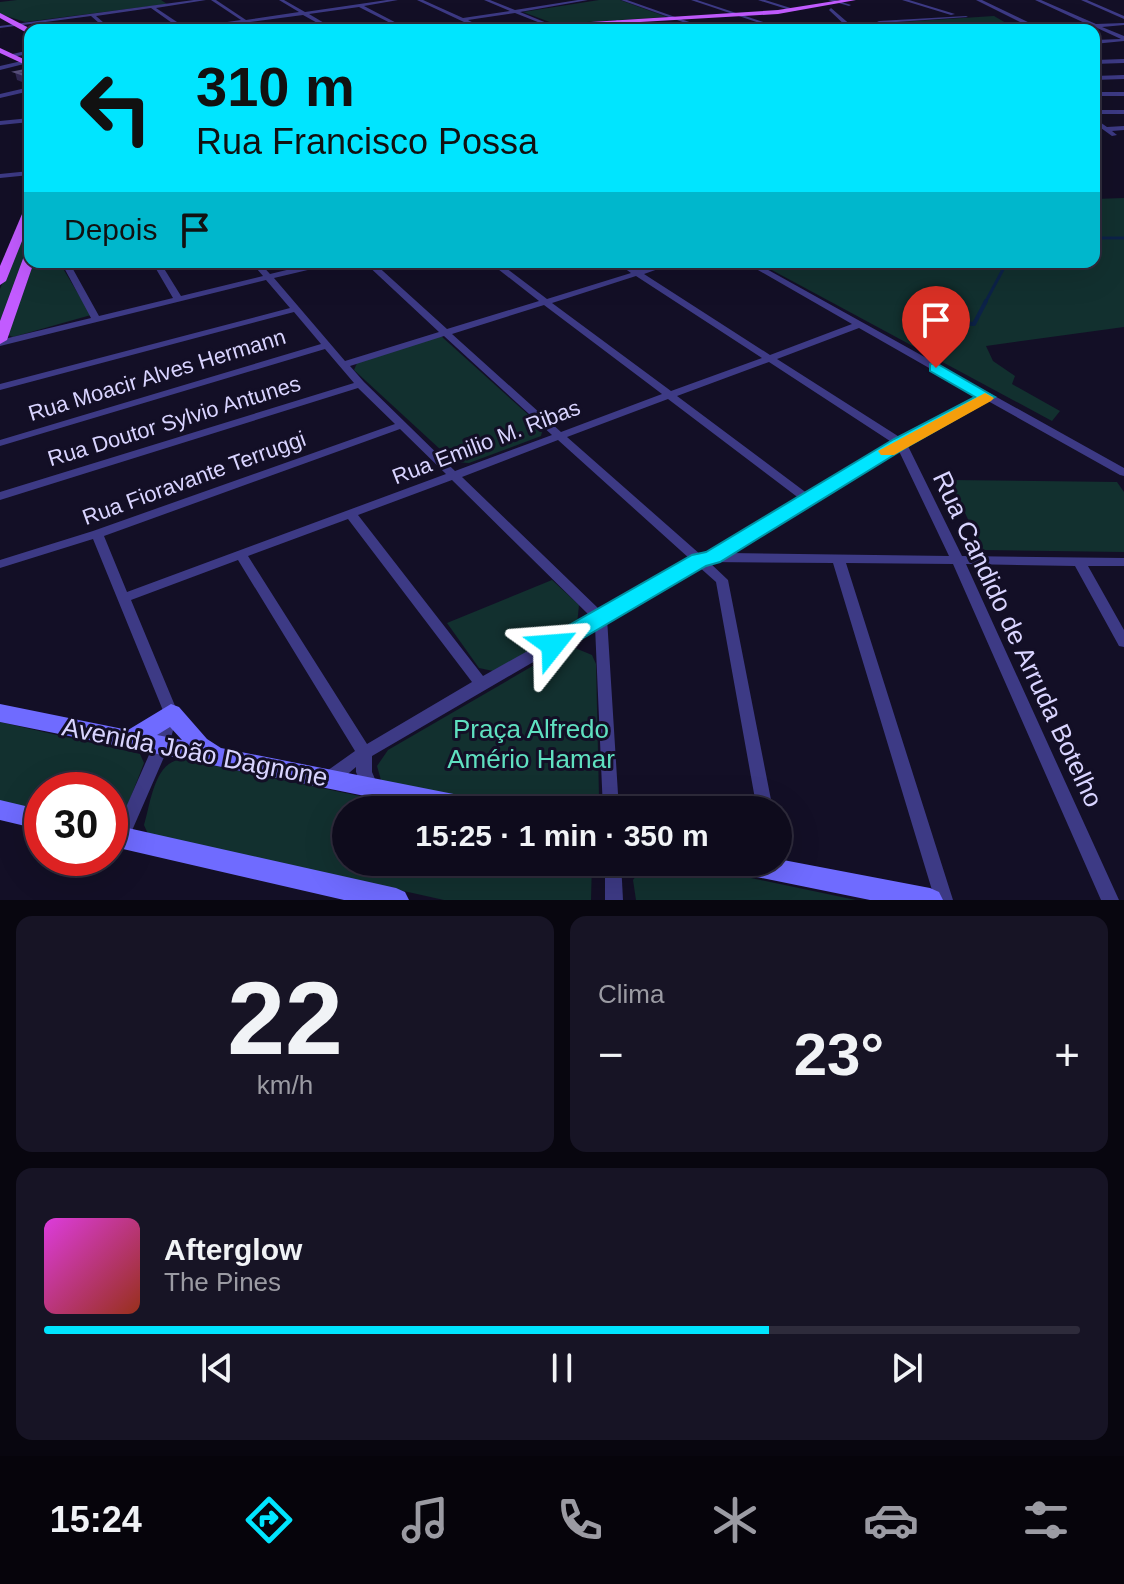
<!DOCTYPE html>
<html lang="pt">
<head>
<meta charset="utf-8">
<style>
  :root { --surface:#0e0b1c; --page:#171425; --text:#f1f3f6; --muted:#9b9ba3; --line:#2e2b3b; --accent:#00e5ff }
  body { margin:0; font-family:Arial,sans-serif; background:var(--page); color:var(--text); height:100vh; display:flex; flex-direction:column; font-size:30px; white-space:nowrap }
  * { box-sizing:border-box; margin:0 }
  p { font-size:26px; color:var(--muted) }
  .icon { flex:none; width:44px; height:44px; fill:none; stroke:currentColor; stroke-width:2; stroke-linecap:round; stroke-linejoin:round }
  .map { position:relative; height:900px; overflow:hidden }
  .sheet { display:flex; flex-direction:column; gap:16px; padding:16px; background:#08060f; flex:1 }
  .sheet>* { flex:none }
  .hud { position:absolute; left:24px; top:24px; width:1076px; height:244px; border-radius:16px; box-shadow:0 8px 32px #0002,0 0 0 2px var(--line); background:#00e5ff; color:#111; overflow:hidden }
  .speed { position:absolute; left:24px; top:772px; display:flex; gap:16px; font-size:40px; font-weight:700; text-align:center }
  .speed>* { display:grid; place-content:center; width:104px; height:104px; border-radius:50%; background:var(--surface); box-shadow:0 8px 32px #0002,0 0 0 2px var(--line); line-height:1 }
  .speed .limit { border:12px solid #d22; background:#fff; color:#111 }
  .pin { position:absolute; display:grid; place-items:center; width:68px; height:68px; color:#fff; margin:-82px -34px; border-radius:50% 50% 50% 0; rotate:-45deg; box-shadow:0 0 8px #0007 }
  .pin .icon { rotate:45deg }
  .me { position:absolute; width:88px; margin:-44px; rotate:62deg; stroke-linejoin:round; filter:drop-shadow(0 0 6px #0008) }
  .turn { display:flex; align-items:center; gap:28px; height:168px; padding:0 40px; font-size:36px }
  .turn .icon { width:104px; height:104px; stroke-width:2.5 }
  .turn b { display:block; font-size:56px; line-height:68px }
  .then { display:flex; align-items:center; height:76px; padding:0 40px; background:#0003; gap:16px; font-size:30px }
  .big { font-size:60px; font-weight:700; line-height:1.1 }
  .sheet .widget { flex:1; display:flex; flex-direction:column; justify-content:center; gap:12px; min-width:0; padding:0 28px; border-radius:16px; background:var(--page) }
  .sheet .dial { align-items:center; gap:0 }
  .dial b { font-size:104px; line-height:1 }
  .song { display:flex; align-items:center; gap:24px }
  .cover { width:96px; height:96px; border-radius:12px; background:linear-gradient(135deg,hsl(300 70% 55%),hsl(10 70% 35%)) }
  .played { height:8px; border-radius:4px; background:linear-gradient(90deg,var(--accent) 70%,var(--line) 70%) }
  .keys { display:flex; justify-content:space-around; direction:ltr }
  .heat { display:flex; justify-content:space-between; align-items:center; font-size:44px; direction:ltr }
  .sheet .tiles { flex:1; display:grid; gap:16px; grid-template-columns:1fr 1fr }
  .widget:last-child { grid-column:span 2 }
  .trip { position:absolute; left:332px; top:796px; width:460px; height:80px; border-radius:40px; background:var(--surface); box-shadow:0 8px 32px #0002,0 0 0 2px var(--line); font-weight:700; line-height:80px; text-align:center }
  .dock { display:flex; height:128px; justify-content:space-around; align-items:center; background:#06040b; color:var(--muted) }
  .dock .icon { width:56px; height:56px }
  .dock .on { color:var(--accent) }
  .dock b { font-size:36px; color:var(--text) }
  .map>svg:first-child { display:block }
  .green { fill:#12302f }
  .lines { fill:none; stroke-linecap:round; stroke-linejoin:round }
  .stream-far1 { stroke:#0c2248; stroke-width:3 }
  .stream { stroke:#0c2248; stroke-width:4 }
  .street { fill:#3d3a85; fill-rule:evenodd }
  .secondary { fill:#6f6bff; fill-rule:evenodd }
  .primary { fill:#c25bff; fill-rule:evenodd }
  .wall { fill:#312854 }
  .building { fill:#433a66; stroke:#5a527e; stroke-width:2 }
  .route { fill:#00e5ff; stroke:#0095a6; stroke-width:2 }
  .slow { fill:#f59e0b }
  .labels { text-anchor:middle; dominant-baseline:central; stroke-width:6; stroke-linejoin:round; paint-order:stroke }
  .street-label { font-size:22px; fill:#d9d4ff; stroke:#130f26 }
  .near-street-label { font-size:26px; fill:#d9d4ff; stroke:#130f26 }
  .near-park-label { font-size:26px; fill:#5fe0c0; stroke:#130f26 }
</style>
</head>
<body>
<div class="map">
<svg width="1124" height="900" viewBox="0 0 1124 900">
  <rect width="100%" height="100%" fill="#130f26"/>
  <g class="green">
    <polygon points="17,0 161,0 167,4 25,22 0,14 0,2"/>
    <polygon points="599,0 620,0 667,17 555,24 523,12"/>
    <polygon points="994,16 1018,30 879,28 889,28 885,23"/>
    <polygon points="1124,198 1124,327 986,346 993,361 1015,376 1012,384 1060,411 1052,421 757,262 1094,262 1094,199"/>
    <polygon points="30,216 30,246 0,326 0,289"/>
    <polygon points="34,262 59,262 91,315 13,337 8,335"/>
    <polygon points="441,336 543,428 541,436 469,463 454,462 354,370 357,363"/>
    <polygon points="950,480 1117,482 1124,492 1124,552 982,550"/>
    <polygon points="552,580 579,605 577,625 493,671 479,668 447,623"/>
    <polygon points="575,648 592,655 596,664 599,797 592,810 509,810 389,785 381,780 377,766 388,750 562,649"/>
    <polygon points="0,722 140,754 144,763 123,817 110,824 110,790 42,790 42,812 0,803"/>
    <path d="M186 760 427 810H346V862H592L591 900H444L148 834 144 825C151 802 155 756 186 760Z"/>
    <polygon points="647,862 674,862 856,900 636,900 633,880"/>
  </g>
  <g class="lines">
    <g class="stream-far1">
      <polyline points="1094,238 1124,238"/>
      <polyline points="985,303 1007,262"/>
    </g>
    <polyline class="stream" points="913,311 936,321 974,324 986,301"/>
    <g class="street">
      <polygon points="194,0 206,0 156,8 186,28 241,20 211,0 216,0 246,20 299,12 279,0 284,0 305,12 387,0 398,0 364,6 410,30 404,30 359,7 309,14 336,30 330,30 303,15 250,22 261,30 256,30 245,23 194,30 182,30 151,8 96,16 112,30 107,30 91,16 0,28 0,26"/>
      <polygon points="417,0 423,0 463,18 510,11 484,0 490,0 515,10 578,0 588,0 520,12 564,30 558,30 515,13 468,20 487,30 481,30"/>
      <polygon points="621,0 627,0 712,30 705,30"/>
      <polygon points="691,0 697,0 787,30 780,30"/>
      <polygon points="758,0 765,0 797,10 793,11"/>
      <polygon points="828,0 835,0 851,5 849,6"/>
      <polygon points="902,0 909,0 955,14 951,15"/>
      <polygon points="976,0 982,0 1036,26 1036,28 1089,25 1035,0 1041,0 1096,24 1124,23 1124,25 1102,27 1124,36 1124,41 1094,44 1094,40 1121,39 1095,27 1022,30 1032,28"/>
      <polygon points="1081,0 1087,0 1124,16 1124,19"/>
      <polygon points="831,8 853,27 877,26 877,22 879,21 966,16 968,17 882,23 882,27 880,28 819,30 847,27 829,10"/>
      <polygon points="617,20 638,29 638,30 632,30 615,22"/>
      <polygon points="30,50 30,54 11,57 8,55"/>
      <polygon points="1124,59 1124,63 1094,64 1094,60"/>
      <polygon points="26,60 28,63 0,70 0,66"/>
      <polygon points="1124,75 1124,79 1094,80 1094,76"/>
      <polygon points="30,87 30,91 0,98 0,94"/>
      <rect x="1094" y="92" width="30" height="4"/>
      <rect x="1094" y="110" width="30" height="4"/>
      <polygon points="30,118 30,122 0,125 0,121"/>
      <polygon points="1094,118 1107,127 1124,126 1124,130 1112,131 1117,135 1112,136 1094,123"/>
      <polygon points="30,171 30,175 0,178 0,174"/>
      <path d="M61 262H69L99 316 173 298 152 262H160L181 296 263 276 251 262H259L270 274 320 262H334L333 264 274 278 345 361 439 332 364 262H373L447 329 539 301 489 262H498L547 299 631 273 616 262H626L639 270 665 262H678L644 274 770 355 852 324 744 262H754L1124 468V476L1120 475 988 401 907 444 962 556 1124 558V566H1088L1124 630V647L1119 646 1075 566 966 564 1119 900H1101L953 564 846 563 953 900H935L833 563 709 562 728 580 773 810H757L716 582 698 566 607 618 619 810H603L595 626 372 756V772L378 786 376 791 370 793 364 791 356 772V767C347 774 336 787 324 783L322 778 324 773 355 751 238 560 131 600 178 713 168 748 127 842 121 844 115 842 113 837 152 748 164 713 93 539 0 568V560L93 531 395 424 358 388 0 500V492L354 383 325 349 0 446V440L321 344 294 312 0 390V384L290 308 266 280 0 346V340L91 318ZM636 276 762 358 671 391 552 303ZM544 305 662 394 561 432 452 334ZM859 328 980 397 901 438 777 359ZM444 336 552 435 455 471 364 382 350 366ZM769 362 893 443 808 494 677 396ZM668 399 800 499 709 554 701 555 567 437ZM400 429 446 474 127 592 104 536ZM558 440 690 559 600 610 462 477ZM898 449 949 556 729 553ZM452 480 590 616 483 676 358 515ZM348 519 472 682 367 744 248 556Z"/>
      <polygon points="605,862 621,862 623,900 605,900"/>
    </g>
    <g class="secondary">
      <path d="M0 704 128 730 171 704 179 707 207 739 221 748 484 800 492 803 496 810H434L0 722ZM170 727 182 740 157 735Z"/>
      <polygon points="0,800 42,810 42,830 0,820"/>
      <polygon points="110,824 396,888 405,892 409,900 344,900 110,846"/>
      <polygon points="778,859 930,888 939,892 943,900 870,900 737,873 728,870 725,862 778,862"/>
    </g>
    <g class="primary">
      <polygon points="841,0 856,0 778,14 505,30 464,30 778,10"/>
      <polygon points="0,13 2,14 33,30 27,33 0,18"/>
      <polygon points="0,48 30,62 30,67 0,53"/>
      <polygon points="30,204 30,221 6,281 0,285 0,266 25,207"/>
      <polygon points="30,252 30,262 34,262 7,340 0,344 0,321 24,256"/>
    </g>
  </g>
  <polygon class="wall" points="30,69 30,85 17,80 15,72"/>
  <polygon class="building" points="30,69 30,77 15,72"/>
  <polygon class="route" points="936,363 995,397 907,447 720,562 706,566 561,651 545,651 542,645 545,639 692,555 706,552 894,439 975,397 930,371 930,364"/>
  <polygon class="slow" points="985,393 994,398 991,401 894,455 881,455 878,451"/>
  <g class="labels">
    <g class="street-label">
      <text transform="translate(157 375) rotate(-17)">Rua Moacir Alves Hermann</text>
      <text transform="translate(174 421) rotate(-17)">Rua Doutor Sylvio Antunes</text>
      <text transform="translate(486 442) rotate(-21)">Rua Emilio M. Ribas</text>
      <text transform="translate(194 478) rotate(-20)">Rua Fioravante Terruggi</text>
    </g>
    <g class="near-street-label">
      <text transform="translate(1018 639) rotate(65)">Rua Candido de Arruda Botelho</text>
      <text transform="translate(195 752) rotate(11)">Avenida João Dagnone</text>
    </g>
    <g class="near-park-label">
      <text x="531" y="729">Praça Alfredo<tspan x="531" dy="30">Amério Hamar</tspan></text>
    </g>
  </g>
</svg>
<div class="speed"><div class="limit">30</div></div>
<div class="pin" style="left:936px;top:368px;background:#d93025"><svg class="icon" aria-label="arrive" viewBox="0 0 24 24"><path d="M6 21V4h12l-3 4 3 4H6"/></svg></div>
<svg class="me" style="left:553px;top:645px" viewBox="-20 -20 40 40"><path d="M0-17L14 15 0 8-14 15z" fill="#00e5ff" stroke="#fff" stroke-width="4"/></svg>
<div class="trip">15:25 · 1 min · 350 m</div>
<div class="hud">
<div class="turn"><svg class="icon" aria-label="left" viewBox="0 0 24 24"><path d="M17 20v-9H6M10 6l-5 5 5 5"/></svg><div><b>310 m</b>Rua Francisco Possa</div></div>
<div class="then">Depois<svg class="icon" aria-label="arrive" viewBox="0 0 24 24"><path d="M6 21V4h12l-3 4 3 4H6"/></svg></div>
</div>
</div>
<section class="sheet">
<div class="tiles">
<div class="widget dial"><b>22</b><p>km/h</p></div>
<div class="widget"><p>Clima</p>
<div class="heat"><a>−</a><b class="big">23°</b><a>+</a></div>
</div>
<div class="widget">
<div class="song"><i class="cover"></i><div><b>Afterglow</b><p>The Pines</p></div></div>
<div class="played"></div>
<div class="keys"><svg class="icon" aria-label="previous" viewBox="0 0 24 24"><path d="M18 5L8 12l10 7zM5 5v14"/></svg><svg class="icon" aria-label="pause" viewBox="0 0 24 24"><path d="M8 5v14M16 5v14"/></svg><svg class="icon" aria-label="next" viewBox="0 0 24 24"><path d="M6 5l10 7-10 7zM19 5v14"/></svg></div>
</div>
</div>
</section>
<nav class="dock">
<b>15:24</b>
<svg class="icon on" aria-label="directions" viewBox="0 0 24 24"><path d="M12 3l9 9-9 9-9-9zM9 14v-3h6M13 9l2 2-2 2"/></svg>
<svg class="icon" aria-label="music" viewBox="0 0 24 24"><path d="M9 18V5l10-2v13"/><circle cx="6" cy="18" r="3"/><circle cx="16" cy="16" r="3"/></svg>
<svg class="icon" aria-label="phone" viewBox="0 0 24 24"><path d="M5 4h4l2 5-3 2q2 4 5 5l2-3 5 2v4C11 20 4 13 5 4z"/></svg>
<svg class="icon" aria-label="climate" viewBox="0 0 24 24"><path d="M12 3v18M4 7l16 10M4 17L20 7"/></svg>
<svg class="icon" aria-label="car" viewBox="0 0 24 24"><path d="M5 17H2v-5l4-1 3-4h7l3 4 3 1v5h-3M9 17h6M6 11h13"/><circle cx="7" cy="17" r="2"/><circle cx="17" cy="17" r="2"/></svg>
<svg class="icon" aria-label="filters" viewBox="0 0 24 24"><path d="M4 7h16M4 17h16"/><circle cx="9" cy="7" r="2"/><circle cx="15" cy="17" r="2"/></svg>
</nav>
</body>
</html>
